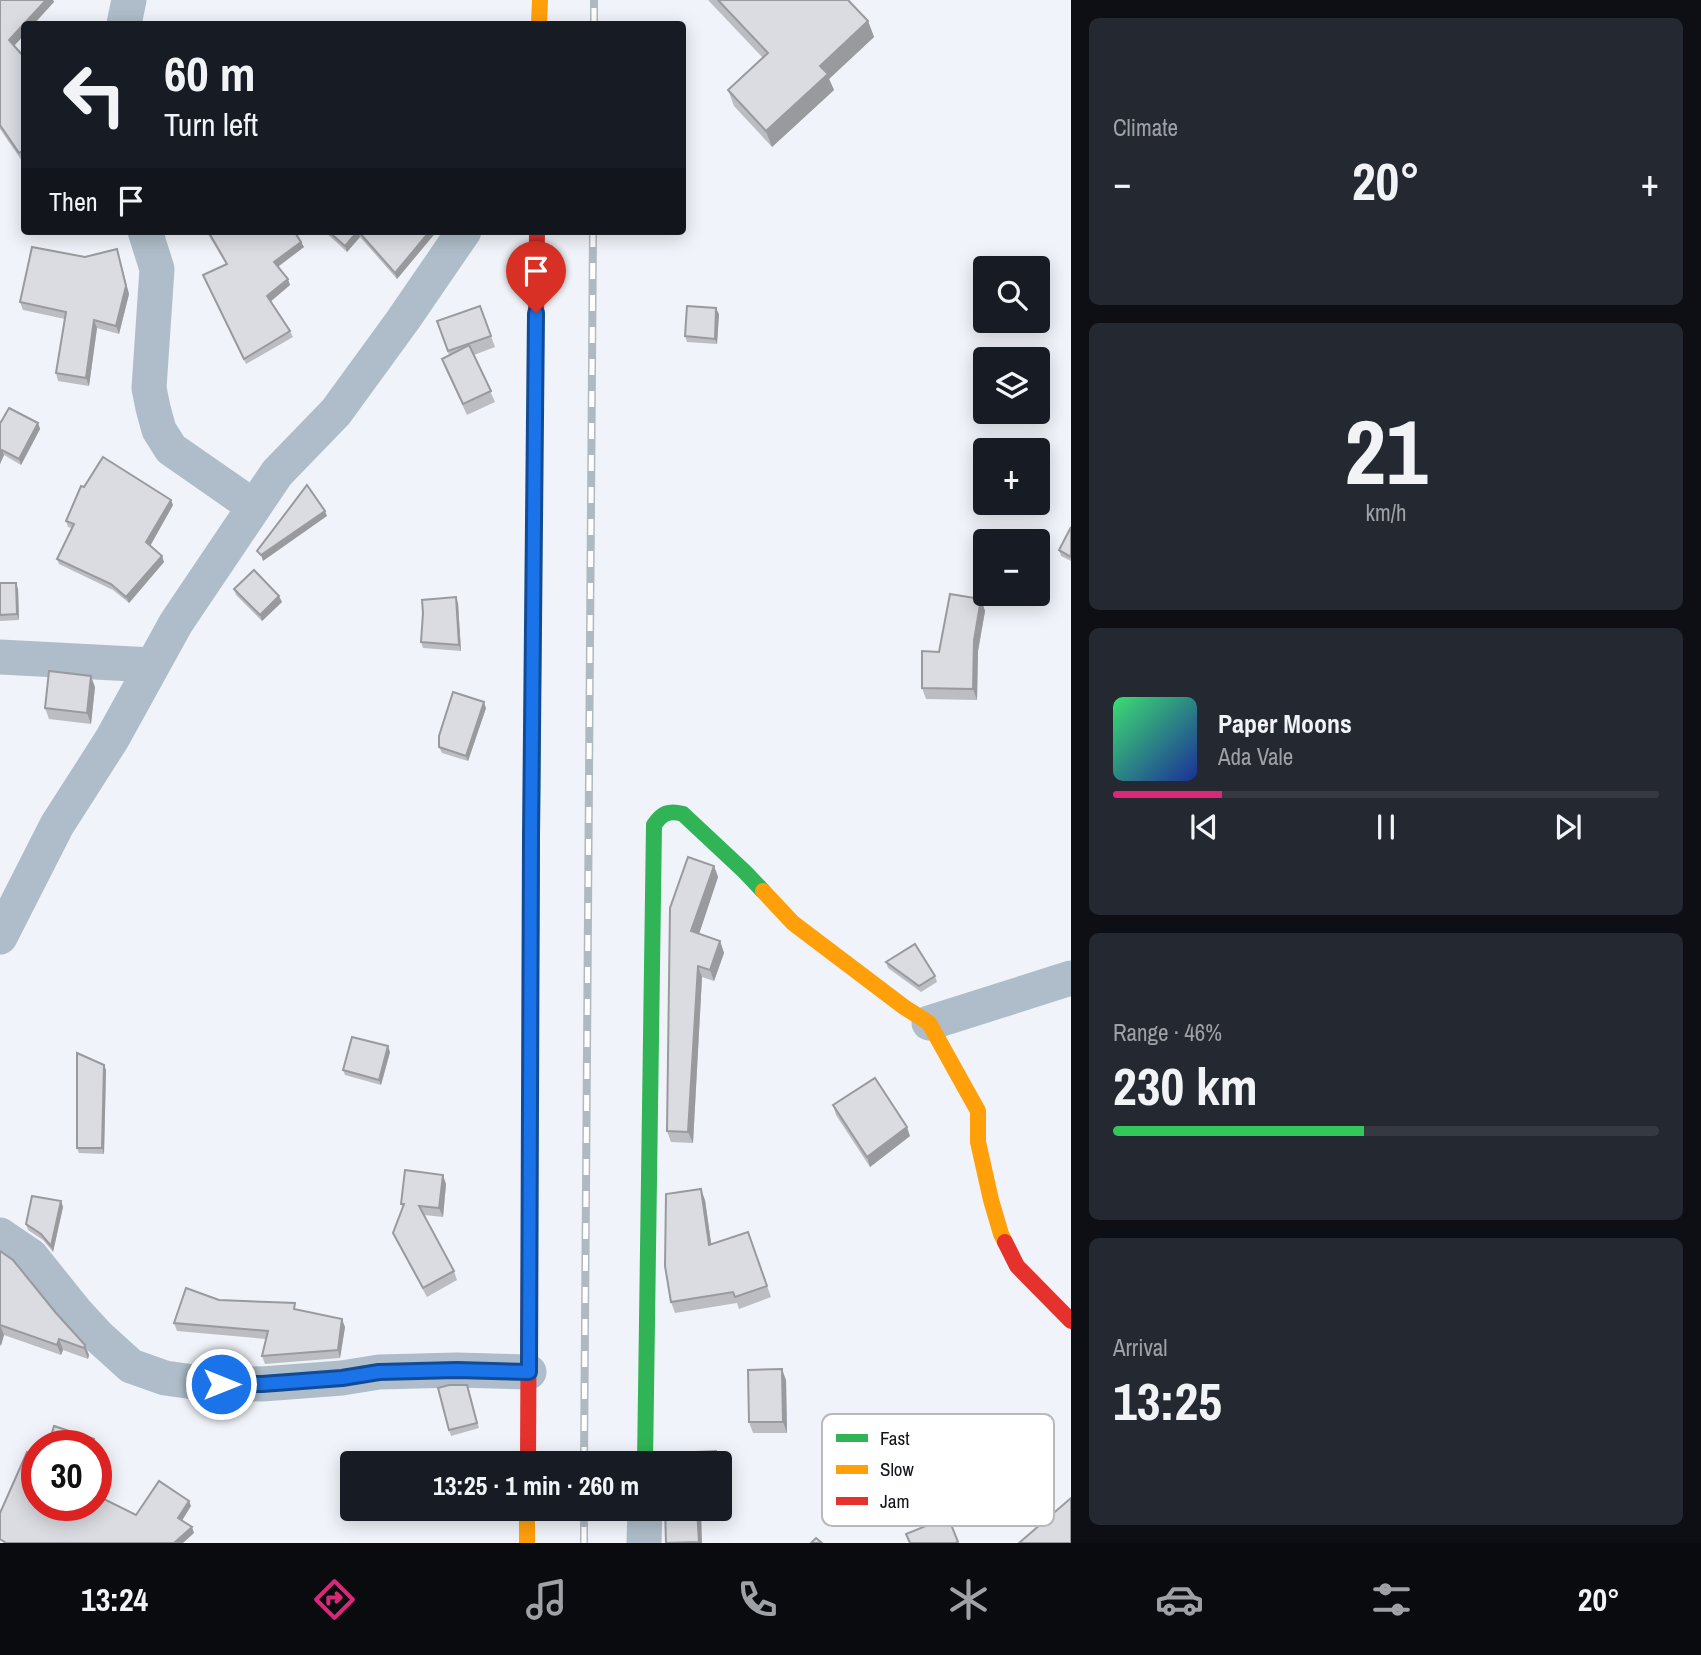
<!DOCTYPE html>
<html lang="en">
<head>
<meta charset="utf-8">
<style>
  :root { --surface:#171b24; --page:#242831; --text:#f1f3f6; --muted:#9ea1a6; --line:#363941; --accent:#db2777 }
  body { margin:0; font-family:"Archivo Narrow",sans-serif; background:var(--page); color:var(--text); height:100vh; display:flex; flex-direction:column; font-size:26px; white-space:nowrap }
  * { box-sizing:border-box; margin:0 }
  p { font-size:23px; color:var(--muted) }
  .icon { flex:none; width:38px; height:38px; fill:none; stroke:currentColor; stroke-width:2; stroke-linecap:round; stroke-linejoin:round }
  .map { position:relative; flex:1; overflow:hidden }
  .panel { display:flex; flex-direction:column; gap:18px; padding:18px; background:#0d0f14; width:630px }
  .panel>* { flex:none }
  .guide { position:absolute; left:21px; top:21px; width:665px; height:214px; border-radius:7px; box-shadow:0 4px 18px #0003; background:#171b24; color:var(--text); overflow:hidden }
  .controls { position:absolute; left:973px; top:256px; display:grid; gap:14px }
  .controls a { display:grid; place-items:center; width:77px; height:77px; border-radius:7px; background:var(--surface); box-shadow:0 4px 18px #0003; font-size:35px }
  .speed { position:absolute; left:21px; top:1430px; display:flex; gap:14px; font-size:35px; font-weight:700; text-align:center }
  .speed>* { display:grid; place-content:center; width:91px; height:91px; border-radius:50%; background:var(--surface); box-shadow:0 4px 18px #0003; line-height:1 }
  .speed .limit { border:10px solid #d22; background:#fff; color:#111 }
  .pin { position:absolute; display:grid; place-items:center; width:60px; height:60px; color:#fff; margin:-72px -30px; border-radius:50% 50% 50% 0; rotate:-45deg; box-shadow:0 0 7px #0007 }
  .pin .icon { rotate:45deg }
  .me { position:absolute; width:77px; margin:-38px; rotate:90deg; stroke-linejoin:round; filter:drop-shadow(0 0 5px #0008) }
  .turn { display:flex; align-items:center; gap:24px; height:147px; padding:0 28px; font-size:32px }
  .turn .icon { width:91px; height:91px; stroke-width:2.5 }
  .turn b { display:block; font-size:49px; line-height:60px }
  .then { display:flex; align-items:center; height:66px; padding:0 28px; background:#0003; gap:14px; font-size:26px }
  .big { font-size:52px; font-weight:800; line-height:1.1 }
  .panel .widget { flex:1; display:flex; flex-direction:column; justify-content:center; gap:10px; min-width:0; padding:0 24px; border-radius:10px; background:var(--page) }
  .panel .dial { align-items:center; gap:0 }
  .dial b { font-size:91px; line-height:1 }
  .song { display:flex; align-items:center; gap:21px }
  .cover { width:84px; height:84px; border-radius:10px; background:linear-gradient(135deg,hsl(140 70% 55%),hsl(230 70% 35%)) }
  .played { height:7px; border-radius:4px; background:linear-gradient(90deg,var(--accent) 20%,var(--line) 20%) }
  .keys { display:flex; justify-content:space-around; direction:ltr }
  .heat { display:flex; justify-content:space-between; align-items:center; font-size:38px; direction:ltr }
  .charge { height:10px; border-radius:5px; background:linear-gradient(90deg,#34c759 46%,var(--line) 0) }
  .trip { position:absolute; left:340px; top:1451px; width:392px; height:70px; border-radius:7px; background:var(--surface); box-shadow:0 4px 18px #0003; font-weight:800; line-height:70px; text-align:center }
  .menu { display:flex; height:112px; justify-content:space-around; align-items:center; background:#090b0e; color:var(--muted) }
  .menu .icon { width:49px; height:49px }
  .menu .selected { color:var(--accent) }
  .menu b { font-size:32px; color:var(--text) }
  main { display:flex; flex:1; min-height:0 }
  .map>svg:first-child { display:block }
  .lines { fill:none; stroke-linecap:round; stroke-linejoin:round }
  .street { stroke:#aebdc9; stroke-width:35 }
  .fast { stroke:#30b455; stroke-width:16 }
  .slow { stroke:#ff9f0a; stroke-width:16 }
  .jam { stroke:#e5322d; stroke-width:16 }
  .rail-casing { stroke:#b0b8c0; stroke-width:8 }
  .rail { stroke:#fff; stroke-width:5; stroke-dasharray:16; stroke-linecap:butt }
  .wall { fill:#bbbdc2 }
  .shaded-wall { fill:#999a9e }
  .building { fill:#dadce2; stroke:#999a9e; stroke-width:2 }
  .route-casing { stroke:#114b97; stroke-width:18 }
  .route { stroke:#1a73e8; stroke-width:12 }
  .key { fill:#fff; stroke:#b8b9bb; stroke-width:2 }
  .key-label { font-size:19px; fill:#12151c }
</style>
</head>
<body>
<main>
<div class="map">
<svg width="1071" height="1543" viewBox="0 0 1071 1543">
  <rect width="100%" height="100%" fill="#f0f3f9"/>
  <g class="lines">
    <g class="street">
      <polyline points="124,24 129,0"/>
      <polyline points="145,231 157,269 149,388 153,408 159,430 171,449 253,506"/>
      <polyline points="0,657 152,665"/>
      <polyline points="0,937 57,825 112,739 176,623 277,473 336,412 403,320 464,231"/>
      <polyline points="929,1023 1071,978"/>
      <polyline points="0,1235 31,1256 75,1311 99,1337 131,1366 165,1378 201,1383 262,1384 342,1378 379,1372 457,1370 529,1372"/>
      <polyline points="644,1543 645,1508"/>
    </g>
    <g class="fast">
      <polyline points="529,1250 535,406"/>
      <path d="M645 1463 654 825C662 813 669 810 683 814L745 872 763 891"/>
    </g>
    <g class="slow">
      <polyline points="539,24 540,0"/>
      <polyline points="763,891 793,923 904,1007 929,1023 978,1111 978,1142 991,1200 1001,1234 1005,1242"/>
      <polyline points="527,1508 527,1543"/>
    </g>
    <g class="jam">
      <polyline points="535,406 537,231"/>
      <polyline points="1005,1242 1017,1266 1071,1321"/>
      <polyline points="528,1463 529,1250"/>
    </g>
    <g class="rail-casing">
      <g id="rail">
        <polyline points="594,24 594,0"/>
        <polyline points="584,1463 593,231"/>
        <polyline points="584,1543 584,1508"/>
      </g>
    </g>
    <use href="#rail" class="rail"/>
  </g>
  <g class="wall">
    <polygon points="0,0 53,0 54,2 24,24 24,35 14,46 24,57 24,160 22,161 0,129"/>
    <polygon points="708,0 848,0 868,21 874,37 829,79 834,90 772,147 734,106 728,90 763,58"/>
    <polygon points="206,231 294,231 304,247 278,267 290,285 271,301 290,331 293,337 246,364 203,275 226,264"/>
    <polygon points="324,231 437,231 397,279 360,237 347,252"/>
    <polygon points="117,249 129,294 119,334 97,328 89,386 58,381 56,373 65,319 23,310 20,302 85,257"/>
    <polygon points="480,306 495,347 474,355 495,402 467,415 446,370 442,359 449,355 437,321"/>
    <polygon points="719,314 717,344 687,342 685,336"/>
    <polygon points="0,422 38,423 40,429 21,465 4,455 0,464"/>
    <polygon points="84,487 173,505 150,546 164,562 129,603 113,590 59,564 57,559 72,528 68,527 66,521"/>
    <polygon points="1071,527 1071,561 1061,556 1059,550"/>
    <polygon points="0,583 18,589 19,620 0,621"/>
    <polygon points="234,589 282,602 262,621 236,595"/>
    <polygon points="981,599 985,611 978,651 977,700 926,699 922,688 939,652"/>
    <polygon points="458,603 461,651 423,648 421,642 423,613"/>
    <polygon points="95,687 91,724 49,719 45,708"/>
    <polygon points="486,708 468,761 442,753 439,747"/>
    <polygon points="714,866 718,877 699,934 720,941 724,953 714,981 702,977 693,1143 671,1142 667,1131 670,908"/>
    <polygon points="886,962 935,976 937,982 921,992 888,968"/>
    <polygon points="390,1052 381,1085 345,1075 343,1070"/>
    <polygon points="104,1065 106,1070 104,1154 79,1153 77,1148"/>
    <polygon points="833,1105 910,1136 870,1167 836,1115"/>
    <polygon points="446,1184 443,1217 424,1215 454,1271 457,1280 427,1297 397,1242 393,1233 403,1208 401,1204"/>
    <polygon points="705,1200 711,1244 748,1232 771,1297 739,1309 737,1303 675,1313 671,1302"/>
    <polygon points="61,1201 63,1207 53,1252 43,1240 28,1230 26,1224"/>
    <polygon points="0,1251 85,1345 89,1355 88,1359 63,1350 61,1355 4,1335 0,1346"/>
    <polygon points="219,1300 298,1310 345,1327 340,1358 265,1364 262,1356 266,1339 177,1331 174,1323"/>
    <polygon points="786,1380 787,1433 753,1433 749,1422"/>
    <polygon points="469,1390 479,1428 451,1436 449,1430"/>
  </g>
  <g class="shaded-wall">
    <polygon points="46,0 53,0 54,2 34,24 24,24 24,35 12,48 9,40"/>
    <polygon points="868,21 874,37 829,79 834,90 772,147 766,131 820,66"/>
    <polygon points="358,231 360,237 347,252 345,246"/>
    <polygon points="430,231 437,231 397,279 395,273"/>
    <polygon points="301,242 304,247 276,268 274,262"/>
    <polygon points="117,249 129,294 119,334 116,326"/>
    <polygon points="288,279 290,285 270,302 267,296"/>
    <polygon points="716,308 719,314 717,344 715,339"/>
    <polygon points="94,320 97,328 89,386 86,378"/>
    <polygon points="38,423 40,429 21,465 19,459"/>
    <polygon points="2,450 4,455 0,464 0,454"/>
    <polygon points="171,500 173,505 149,548 146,542"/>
    <polygon points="325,511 327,516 263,561 261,555"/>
    <polygon points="162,556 164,562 129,603 126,597"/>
    <polygon points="16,583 18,589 19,620 17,614"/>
    <polygon points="279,596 282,602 262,621 260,615"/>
    <polygon points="456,597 458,603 461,651 459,645"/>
    <polygon points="981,599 985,611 978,651 977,700 973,689 974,640"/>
    <polygon points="91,676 95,687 91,724 87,713"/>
    <polygon points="484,702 486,708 468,761 466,756"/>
    <polygon points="714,866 718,877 696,943 691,931"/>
    <polygon points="720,941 724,953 714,981 710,970"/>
    <polygon points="698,966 702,977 693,1143 688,1132"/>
    <polygon points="388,1046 390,1052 381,1085 379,1080"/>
    <polygon points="104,1065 106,1070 104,1154 102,1148"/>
    <polygon points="907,1127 910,1136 870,1167 867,1157"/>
    <polygon points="443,1175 446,1184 443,1217 439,1208"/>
    <polygon points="701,1189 705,1200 713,1256 709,1245"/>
    <polygon points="61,1201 63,1207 53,1252 51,1246"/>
    <polygon points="342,1319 345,1327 340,1358 338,1350"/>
    <polygon points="0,1325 4,1335 1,1346 0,1344"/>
    <polygon points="59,1339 63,1350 61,1355 57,1345"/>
    <polygon points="85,1345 89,1355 88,1359 84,1348"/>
    <polygon points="782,1369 786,1380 787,1433 783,1422"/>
    <polygon points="716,1451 720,1463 721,1503 719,1498 719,1463 716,1463"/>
    <polygon points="189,1501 191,1506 180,1524 178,1518"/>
    <polygon points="697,1508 701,1508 702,1543 699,1543 699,1542"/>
    <polygon points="192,1527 194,1533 183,1543 174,1543"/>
  </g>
  <g class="building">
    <polygon points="0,0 46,0 9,40 24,57 24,150 19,153 0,125"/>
    <polygon points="718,0 848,0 868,21 820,66 828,74 766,131 728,90 768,53"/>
    <polygon points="208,231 294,231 301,242 274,262 288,279 267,296 290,331 244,359 203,275 227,264"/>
    <polygon points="328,231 358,231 345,246"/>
    <polygon points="358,231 430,231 395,273"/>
    <polygon points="32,247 85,257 117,249 126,286 116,326 94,320 86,378 56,373 66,312 20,302"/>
    <polygon points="480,306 491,336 448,351 437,321"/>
    <polygon points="687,306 716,308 715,339 685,336"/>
    <polygon points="469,345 491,391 463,404 442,359"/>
    <polygon points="9,408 38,423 19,459 2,450 0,454 0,422 1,422"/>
    <polygon points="103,457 171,500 146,542 162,556 126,597 111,584 57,559 74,524 66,521 81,486 84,487"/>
    <polygon points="307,485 325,511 261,555 257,551"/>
    <polygon points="1071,527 1071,557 1059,550"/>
    <polygon points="254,570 279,596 260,615 234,589"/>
    <polygon points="0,583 16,583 17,614 0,615"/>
    <polygon points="950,594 981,599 974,640 973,689 922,688 922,651 939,652"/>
    <polygon points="456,597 459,645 421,642 423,613 422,600"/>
    <polygon points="49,671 91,676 87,713 45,708"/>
    <polygon points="453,692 484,702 466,756 439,747 439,736"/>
    <polygon points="688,857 714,866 691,931 720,941 710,970 698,966 688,1132 667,1131 670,908"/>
    <polygon points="915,944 935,976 919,986 886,962"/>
    <polygon points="352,1037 388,1046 379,1080 343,1070"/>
    <polygon points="77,1053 104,1065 102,1148 77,1148"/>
    <polygon points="875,1078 907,1127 867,1157 833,1105"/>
    <polygon points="405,1170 443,1175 439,1208 419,1206 454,1271 423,1288 393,1233 404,1204 401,1204"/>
    <polygon points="701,1189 709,1245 748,1232 767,1286 735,1297 733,1292 671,1302 665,1266 666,1194"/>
    <polygon points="32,1196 61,1201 51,1246 41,1234 26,1224"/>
    <polygon points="0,1251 13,1260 56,1313 85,1345 84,1348 59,1339 57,1345 0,1325"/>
    <polygon points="186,1288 219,1300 295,1303 294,1309 342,1319 338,1350 262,1356 268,1331 174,1323"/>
    <polygon points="782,1369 783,1422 749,1422 748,1370"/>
    <polygon points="449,1385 467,1385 477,1423 449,1430 438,1388"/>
    <polygon points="54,1426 94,1439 92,1446 48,1446"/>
    <polygon points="716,1451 716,1463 676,1463 675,1453"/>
    <polygon points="27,1452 37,1457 37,1505 96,1505 96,1495 136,1515 159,1481 189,1501 178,1518 192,1527 174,1543 6,1543 0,1539 0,1513"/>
    <polygon points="1071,1498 1071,1543 1019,1543"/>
    <polygon points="665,1508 697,1508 699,1542 666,1543"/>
    <polygon points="948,1517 958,1542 955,1543 910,1543 906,1534"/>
    <polygon points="816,1538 822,1543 811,1543"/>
  </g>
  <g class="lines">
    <g class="route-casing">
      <polyline id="route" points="221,1384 262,1384 342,1378 379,1372 457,1370 529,1372 531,835 536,313"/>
    </g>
    <use href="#route" class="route"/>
  </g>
  <rect x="822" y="1414" width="232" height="112" rx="10" class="key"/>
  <rect x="836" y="1434" width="32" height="8" fill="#30b455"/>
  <rect x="836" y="1465" width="32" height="9" fill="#ff9f0a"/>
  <rect x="836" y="1497" width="32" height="8" fill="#e5322d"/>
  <g class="key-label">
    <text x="880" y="1445">Fast</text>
    <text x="880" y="1476">Slow</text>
    <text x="880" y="1508">Jam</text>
  </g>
</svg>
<div class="controls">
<a><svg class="icon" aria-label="search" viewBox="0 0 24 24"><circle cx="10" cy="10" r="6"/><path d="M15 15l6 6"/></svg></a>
<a><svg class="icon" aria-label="layers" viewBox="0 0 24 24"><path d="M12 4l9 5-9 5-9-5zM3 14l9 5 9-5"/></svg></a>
<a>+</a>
<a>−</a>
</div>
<div class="speed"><div class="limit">30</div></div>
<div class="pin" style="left:536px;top:313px;background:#d93025"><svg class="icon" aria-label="arrive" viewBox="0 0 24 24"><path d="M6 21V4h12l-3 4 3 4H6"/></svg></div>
<svg class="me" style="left:221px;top:1384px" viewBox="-20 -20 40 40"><circle r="17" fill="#1a73e8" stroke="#fff" stroke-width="3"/><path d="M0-11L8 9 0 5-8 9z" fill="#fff"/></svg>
<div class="trip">13:25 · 1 min · 260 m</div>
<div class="guide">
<div class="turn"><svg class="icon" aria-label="left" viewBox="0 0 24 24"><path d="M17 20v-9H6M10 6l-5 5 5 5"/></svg><div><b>60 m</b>Turn left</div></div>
<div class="then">Then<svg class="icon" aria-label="arrive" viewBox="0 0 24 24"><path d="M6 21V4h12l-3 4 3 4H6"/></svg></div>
</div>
</div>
<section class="panel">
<div class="widget"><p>Climate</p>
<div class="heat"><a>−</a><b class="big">20°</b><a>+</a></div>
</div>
<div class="widget dial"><b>21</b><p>km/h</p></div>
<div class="widget">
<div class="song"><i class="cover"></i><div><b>Paper Moons</b><p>Ada Vale</p></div></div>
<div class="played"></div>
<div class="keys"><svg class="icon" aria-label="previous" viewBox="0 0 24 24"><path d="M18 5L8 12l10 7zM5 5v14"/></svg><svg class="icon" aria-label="pause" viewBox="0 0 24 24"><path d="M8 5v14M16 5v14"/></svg><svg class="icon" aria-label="next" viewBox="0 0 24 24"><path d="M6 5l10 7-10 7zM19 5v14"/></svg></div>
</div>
<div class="widget"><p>Range · 46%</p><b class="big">230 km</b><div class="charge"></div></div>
<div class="widget"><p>Arrival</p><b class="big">13:25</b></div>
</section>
</main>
<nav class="menu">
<b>13:24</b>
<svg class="icon selected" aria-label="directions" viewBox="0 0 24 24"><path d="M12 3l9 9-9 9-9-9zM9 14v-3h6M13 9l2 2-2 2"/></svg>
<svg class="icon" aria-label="music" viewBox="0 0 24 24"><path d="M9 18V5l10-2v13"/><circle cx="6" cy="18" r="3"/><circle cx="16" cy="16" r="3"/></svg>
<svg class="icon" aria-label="phone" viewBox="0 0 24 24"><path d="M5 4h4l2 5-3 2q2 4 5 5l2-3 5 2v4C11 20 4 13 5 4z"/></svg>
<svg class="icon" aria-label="climate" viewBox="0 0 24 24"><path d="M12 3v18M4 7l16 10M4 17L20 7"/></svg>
<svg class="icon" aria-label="car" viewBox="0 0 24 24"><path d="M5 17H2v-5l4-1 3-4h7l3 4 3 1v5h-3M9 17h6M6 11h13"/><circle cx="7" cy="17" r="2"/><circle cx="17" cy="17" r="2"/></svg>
<svg class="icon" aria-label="filters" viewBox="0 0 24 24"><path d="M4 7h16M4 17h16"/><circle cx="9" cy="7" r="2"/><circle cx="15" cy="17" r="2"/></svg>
<b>20°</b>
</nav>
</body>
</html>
